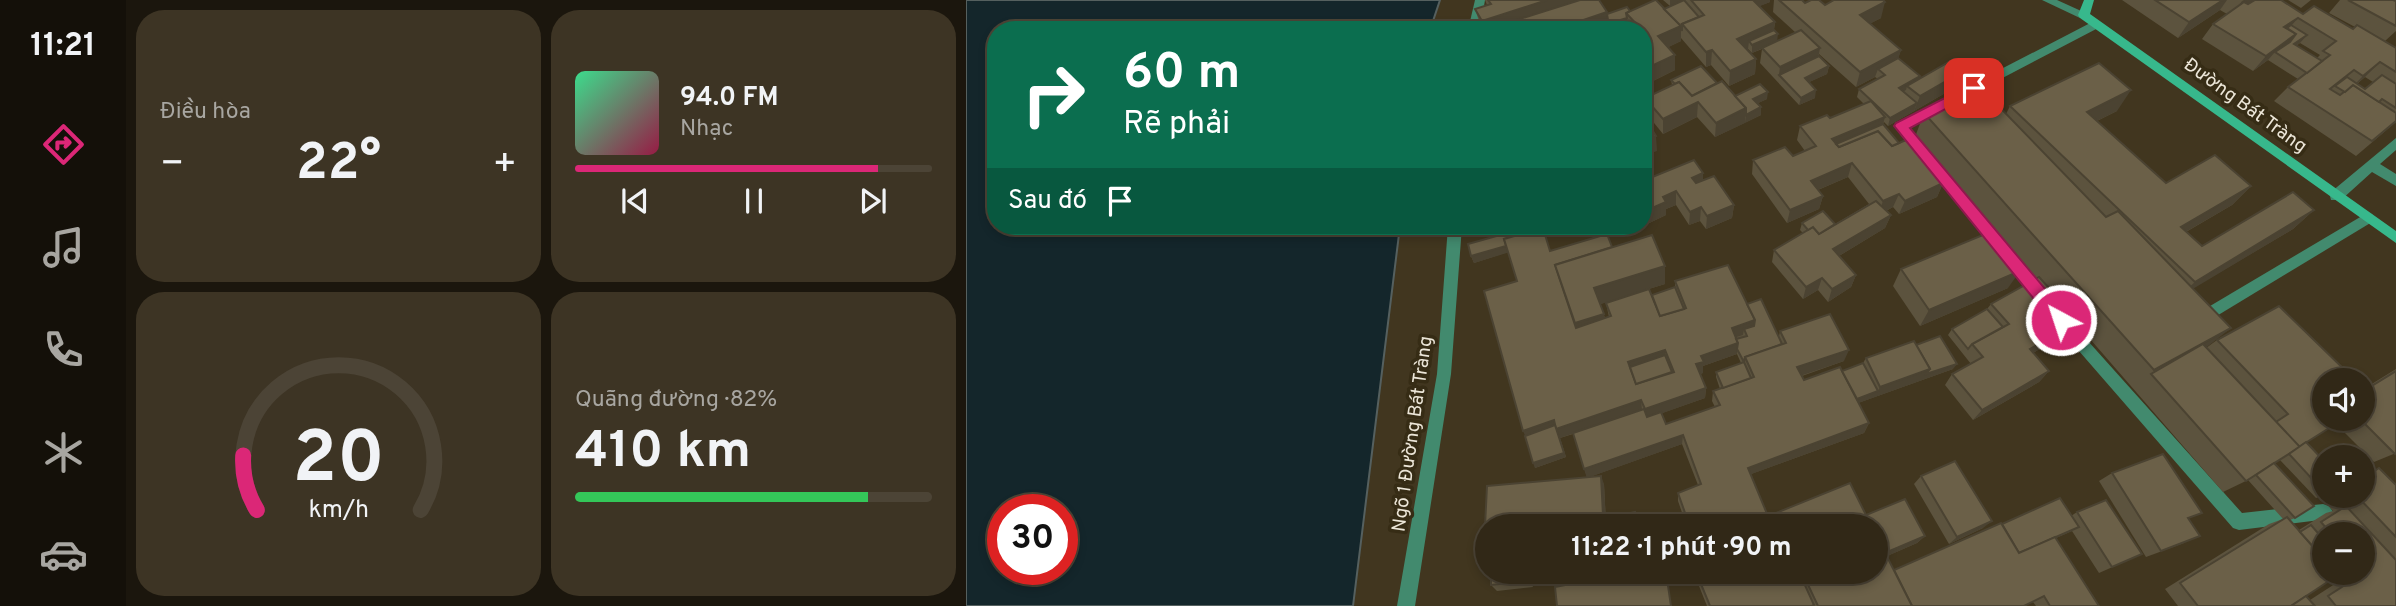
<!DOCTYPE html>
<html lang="vi">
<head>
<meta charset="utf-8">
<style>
  :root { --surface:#312817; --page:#3d3424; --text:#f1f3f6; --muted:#a8a6a1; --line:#4c4436; --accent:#db2777 }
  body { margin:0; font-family:Overpass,sans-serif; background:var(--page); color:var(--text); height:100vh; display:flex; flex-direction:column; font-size:26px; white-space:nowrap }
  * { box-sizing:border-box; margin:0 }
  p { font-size:23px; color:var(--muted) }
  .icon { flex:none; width:38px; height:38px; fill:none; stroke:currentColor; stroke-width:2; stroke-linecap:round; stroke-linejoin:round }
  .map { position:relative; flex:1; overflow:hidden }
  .side { display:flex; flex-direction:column; gap:10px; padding:10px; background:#1b160d; width:840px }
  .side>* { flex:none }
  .banner { position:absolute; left:21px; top:21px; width:665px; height:214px; border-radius:28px; box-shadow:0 4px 10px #0003,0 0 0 2px var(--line); background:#0b6e4f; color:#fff; overflow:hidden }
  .fabs { position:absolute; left:1346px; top:368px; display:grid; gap:14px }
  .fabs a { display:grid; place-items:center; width:63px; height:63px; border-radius:50%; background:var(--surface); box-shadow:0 4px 10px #0003,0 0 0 2px var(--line); font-size:35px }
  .speed { position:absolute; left:21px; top:494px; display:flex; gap:14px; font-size:35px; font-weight:700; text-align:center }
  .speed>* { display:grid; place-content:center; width:91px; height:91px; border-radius:50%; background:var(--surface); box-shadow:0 4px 10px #0003,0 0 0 2px var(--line); line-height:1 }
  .speed .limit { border:10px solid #d22; background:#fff; color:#111 }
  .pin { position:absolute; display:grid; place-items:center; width:60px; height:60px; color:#fff; margin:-30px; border-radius:14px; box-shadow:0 4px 10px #0006 }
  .me { position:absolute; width:77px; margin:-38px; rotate:320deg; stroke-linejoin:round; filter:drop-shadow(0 0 5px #0008) }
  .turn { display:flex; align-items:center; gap:24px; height:147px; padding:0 21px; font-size:32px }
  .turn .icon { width:91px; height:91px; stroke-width:2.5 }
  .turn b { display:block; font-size:49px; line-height:60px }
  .then { display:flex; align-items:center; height:66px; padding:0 21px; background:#0003; gap:14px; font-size:26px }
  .big { font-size:52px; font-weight:700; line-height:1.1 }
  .side .tile { flex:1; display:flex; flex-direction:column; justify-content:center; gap:10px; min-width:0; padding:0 24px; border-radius:28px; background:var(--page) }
  .side .dial { align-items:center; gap:0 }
  .dial svg { height:182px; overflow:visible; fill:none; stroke:var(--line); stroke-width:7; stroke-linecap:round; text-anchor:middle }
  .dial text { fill:var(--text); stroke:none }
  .song { display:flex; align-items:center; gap:21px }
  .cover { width:84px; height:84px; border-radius:10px; background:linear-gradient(135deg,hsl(150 70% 55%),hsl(340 70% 35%)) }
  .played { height:7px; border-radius:4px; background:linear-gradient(90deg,var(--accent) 85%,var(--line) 85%) }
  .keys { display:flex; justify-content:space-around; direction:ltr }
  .heat { display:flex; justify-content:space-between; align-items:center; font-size:38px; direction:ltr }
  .charge { height:10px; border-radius:5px; background:linear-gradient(90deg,#34c759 82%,var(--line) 0) }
  .side .tiles { flex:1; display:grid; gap:10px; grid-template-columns:repeat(2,1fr) }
  .trip { position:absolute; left:509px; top:514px; width:413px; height:70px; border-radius:35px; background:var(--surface); box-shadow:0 4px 10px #0003,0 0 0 2px var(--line); font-weight:700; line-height:70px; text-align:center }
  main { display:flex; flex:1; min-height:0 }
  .tab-bar { display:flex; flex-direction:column; width:126px; justify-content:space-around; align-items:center; background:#141009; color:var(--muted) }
  .tab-bar .icon { width:49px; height:49px }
  .tab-bar .current { color:var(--accent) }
  .tab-bar b { font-size:32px; color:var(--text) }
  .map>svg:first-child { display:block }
  .water { fill:#14262b; stroke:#55605f; stroke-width:2; fill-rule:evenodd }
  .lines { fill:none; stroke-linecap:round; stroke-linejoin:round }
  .street { fill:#428a6e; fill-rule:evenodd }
  .secondary { fill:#37b88c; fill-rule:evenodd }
  .wall { fill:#5c533e; fill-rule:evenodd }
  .shaded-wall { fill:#4b4332 }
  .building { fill:#6b6048; stroke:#4b4332; stroke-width:2; fill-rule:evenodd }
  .route { fill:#db2777; stroke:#8e194d; stroke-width:2 }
  .labels { text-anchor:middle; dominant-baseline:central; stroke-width:7; stroke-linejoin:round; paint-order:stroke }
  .street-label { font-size:19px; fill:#ece6d8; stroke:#362c15 }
</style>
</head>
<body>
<main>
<nav class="tab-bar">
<b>11:21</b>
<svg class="icon current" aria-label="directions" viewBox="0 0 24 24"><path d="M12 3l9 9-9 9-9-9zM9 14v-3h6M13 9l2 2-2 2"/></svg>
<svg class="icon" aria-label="music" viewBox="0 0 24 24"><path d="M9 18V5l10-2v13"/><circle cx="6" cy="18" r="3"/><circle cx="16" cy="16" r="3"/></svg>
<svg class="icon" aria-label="phone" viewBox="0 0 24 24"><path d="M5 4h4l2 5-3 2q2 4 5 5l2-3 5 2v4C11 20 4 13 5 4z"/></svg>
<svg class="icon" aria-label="climate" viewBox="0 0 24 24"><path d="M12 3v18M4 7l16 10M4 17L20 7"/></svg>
<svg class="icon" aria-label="car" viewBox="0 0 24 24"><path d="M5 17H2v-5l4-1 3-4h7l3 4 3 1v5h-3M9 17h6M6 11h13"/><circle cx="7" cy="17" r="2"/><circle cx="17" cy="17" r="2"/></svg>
</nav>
<section class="side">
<div class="tiles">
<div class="tile"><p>Điều hòa</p>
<div class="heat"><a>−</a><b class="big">22°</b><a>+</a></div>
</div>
<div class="tile">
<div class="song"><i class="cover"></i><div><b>94.0 FM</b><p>Nhạc</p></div></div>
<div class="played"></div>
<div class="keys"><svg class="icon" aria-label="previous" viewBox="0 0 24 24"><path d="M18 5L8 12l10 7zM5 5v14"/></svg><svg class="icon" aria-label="pause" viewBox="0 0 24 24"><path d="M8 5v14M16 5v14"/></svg><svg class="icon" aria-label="next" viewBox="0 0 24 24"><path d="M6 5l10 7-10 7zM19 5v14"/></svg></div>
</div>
<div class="tile dial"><svg viewBox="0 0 100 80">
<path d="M14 69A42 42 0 1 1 86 69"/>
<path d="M14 69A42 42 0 0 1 8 45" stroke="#db2777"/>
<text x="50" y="56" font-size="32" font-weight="700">20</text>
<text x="50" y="72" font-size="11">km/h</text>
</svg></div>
<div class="tile"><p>Quãng đường · 82%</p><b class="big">410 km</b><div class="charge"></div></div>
</div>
</section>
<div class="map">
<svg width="1430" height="606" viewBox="0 0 1430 606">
  <rect width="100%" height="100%" fill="#41361f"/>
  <path class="water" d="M0 0H474L464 30H30V226H434L387 606H0ZM37 509H96V569H37Z"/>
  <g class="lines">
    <g class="street">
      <polygon points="509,0 519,0 514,30 502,30"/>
      <polygon points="1076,0 1091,0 1124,15 1122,18 1114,18"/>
      <polygon points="1130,20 1136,24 1134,27 943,127 1081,293 1083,297 1081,301 1076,303 1071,301 929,126 931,123"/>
      <polygon points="1430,138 1430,150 1414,164 1430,174 1430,186 1406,172 1375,200 1365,200 1364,196 1365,192"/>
      <polygon points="1401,213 1406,214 1408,218 1406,222 1249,317 1244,319 1239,317 1237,313 1239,309"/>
      <polygon points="482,226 496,226 485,374 449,606 431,606 471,374"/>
      <polygon points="1091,310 1096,312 1276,513 1357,504 1363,506 1383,534 1364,534 1354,520 1273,530 1267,528 1086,320 1084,316 1086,312"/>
    </g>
    <polygon class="secondary" points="1118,0 1128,0 1124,14 1430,231 1430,243 1114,18 1112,15"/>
  </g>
  <g class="wall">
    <polygon points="519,0 633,0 641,14 698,9 704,6 697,0 717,0 706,5 718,0 804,0 804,2 793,6 809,22 808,30 811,41 830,33 807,12 808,0 836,0 839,3 859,5 915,18 903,24 935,50 932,58 954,76 953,79 995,84 922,126 918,122 917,124 933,143 977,183 971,197 933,214 927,207 920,211 925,215 919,228 873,256 890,275 885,287 862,302 852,290 837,299 806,262 808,250 837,233 834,230 836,223 869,224 903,204 882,177 852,190 857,196 853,209 821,223 786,174 787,160 827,156 839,151 831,140 834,126 864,118 898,104 891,97 893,89 912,79 909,77 890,87 853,54 853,56 863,66 861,74 843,82 849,98 833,105 794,63 796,49 786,53 782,49 781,49 790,59 789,74 763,86 745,65 740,67 715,38 715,41 702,47 709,55 709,70 677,86 677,30 663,30 661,26 649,30 517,30 514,24 509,9 521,5"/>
    <path d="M1156 0H1315L1337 14 1387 29 1389 27 1363 13 1374 0H1429L1430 1V31L1419 41 1430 48V122L1390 156 1308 101 1322 87 1332 79 1302 60 1287 71 1236 39 1247 24 1261 14 1254 10 1212 38ZM1334 43 1354 55 1351 58 1330 46ZM1399 77 1407 82 1399 89 1391 84Z"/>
    <polygon points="1322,0 1345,0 1335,8"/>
    <polygon points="705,80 751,83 769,96 801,99 792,103 795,107 795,115 749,137 731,117 697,134 680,113 679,98 706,85"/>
    <path d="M1044 106 1151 111 1131 121 1200 183 1285 186 1266 205 1220 232 1236 246 1348 210 1327 229 1227 288 1239 347 1240 348 1251 340 1358 380V418H1396V390L1430 369V453L1408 462 1370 424 1340 442 1358 461V495L1350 498 1314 460 1308 463 1329 518 1324 520 1333 530 1360 513 1367 511 1355 498 1360 495H1396V475L1413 468 1430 485V606H1212L1199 589 1303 524 1317 519 1282 480 1257 492 1111 324 1102 332 1067 353 1083 371 1073 382 1007 420 979 385 986 374 1005 364 982 335 986 329 1021 309 1025 304 1071 279 949 137 958 113 1040 114ZM1358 534H1396V572H1373L1378 578 1344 600 1340 596 1358 572Z"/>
    <polygon points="677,166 684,178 737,180 768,205 766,218 740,229 734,221 723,225 710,205 700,209 700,215 677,226"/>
    <path d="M566 226H606L578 234 584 251 646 247 699 284 634 304 639 318 643 317 640 303 686 295 709 287V281L781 304 813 336 814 331 878 361 836 376 838 380 876 371 897 363 900 358 950 345 987 369 892 403 903 423 898 433 785 474 804 521 802 527H721L712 501V493L732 485 716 444 623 477 638 484 640 523 596 527H522V529L519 526 621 477 607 434 594 438 600 457 569 468 551 281 542 252 508 263 505 256ZM771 354 775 363 750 372V377L754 389 747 391 746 401 749 407 700 424 696 413 739 398 740 388 734 374 737 373V366Z"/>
    <polygon points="935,269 1042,288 954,326 927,286"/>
    <polygon points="1146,473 1218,543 1180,557 1133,481"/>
    <polygon points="955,476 1017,528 983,544 948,484"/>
    <polygon points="1111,512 1176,554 1133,573 1106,531 1090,538 1133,606 1070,606 1067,602 1058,606 741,606 729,576 729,572 910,572 910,527 807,527 806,523 810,513 900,515 959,536 951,543 921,556 928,570 1036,524 1105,516"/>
    <polygon points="525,572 567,572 567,587 531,591 525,585"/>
  </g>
  <g class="shaded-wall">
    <polygon points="581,0 621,0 519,30 516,21"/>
    <polygon points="704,0 717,0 704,6"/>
    <polygon points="783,0 804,0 804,2 782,11"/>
    <polygon points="1257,0 1261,0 1254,10 1212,38 1223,22"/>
    <polygon points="1278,0 1289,0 1265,16 1276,1"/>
    <polygon points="919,2 915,18 890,31 894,15"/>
    <polygon points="641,12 642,28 621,26 622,30 588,30"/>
    <polygon points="661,18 661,26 649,30 644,30 644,23"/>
    <polygon points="1332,18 1319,33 1318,27"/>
    <polygon points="809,22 807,36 812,34 811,42 786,53 786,45 783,41 782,49 770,54 771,39"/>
    <polygon points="715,26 715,41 693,52 692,36"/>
    <polygon points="1330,34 1317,50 1309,52 1302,60 1287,71 1300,56"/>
    <polygon points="1341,35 1334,43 1321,52 1328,44"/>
    <polygon points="854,48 851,64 813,75 812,82 814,67"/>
    <polygon points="746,50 745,65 740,67 740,52"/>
    <polygon points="935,50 930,66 912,69 909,77 890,87 894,72"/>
    <polygon points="709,55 709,70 677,86 677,70"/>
    <polygon points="790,59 789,74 763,86 764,71"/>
    <polygon points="1414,62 1399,77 1382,91 1397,76"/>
    <polygon points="863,66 861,74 837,85 839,78"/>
    <polygon points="1001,69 995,84 948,111 954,96"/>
    <polygon points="954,76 951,84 941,86 940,90 931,95 933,88"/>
    <polygon points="850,90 849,98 833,105 835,98"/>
    <polygon points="1165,90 1151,111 1108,132 1121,112"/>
    <polygon points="802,92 801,99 786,106 787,99"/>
    <polygon points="732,102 731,117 697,134 697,119"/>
    <polygon points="951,103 948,111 922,126 924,118"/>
    <polygon points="795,107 795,115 779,123 780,115"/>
    <polygon points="780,108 779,123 749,137 750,123"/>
    <polygon points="919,117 915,132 869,151 866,139"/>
    <polygon points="690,136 691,151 677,156 677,141"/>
    <polygon points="886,163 882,177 842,194 845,181"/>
    <polygon points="737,173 737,187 726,191 726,178"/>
    <polygon points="977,183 971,197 933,214 939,201"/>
    <polygon points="1285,186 1266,205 1197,245 1215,227"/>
    <polygon points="710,191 710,205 700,209 700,215 677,226 677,212 697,197"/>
    <polygon points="933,194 927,207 912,215 917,201"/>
    <polygon points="857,196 853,209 821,223 824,210"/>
    <polygon points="768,205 766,218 740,229 741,216"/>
    <polygon points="735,207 734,221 723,225 724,212"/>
    <polygon points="1348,210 1327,229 1210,299 1229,282"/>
    <polygon points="925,215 919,228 863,262 867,249"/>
    <polygon points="575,226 606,226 578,234"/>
    <polygon points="578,234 580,241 508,263 505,256"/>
    <polygon points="699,266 699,284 632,305 628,288"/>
    <polygon points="1054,271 1042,288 954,326 963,310"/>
    <polygon points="890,275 885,287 862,302 866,289"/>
    <polygon points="856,278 852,290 837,299 840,287"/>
    <polygon points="638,314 641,330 613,339 609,323"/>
    <polygon points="789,320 787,332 778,329 777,335 764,339 766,328"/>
    <polygon points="1113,321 1102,332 1055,360 1064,349"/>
    <polygon points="1265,328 1241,347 1187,377 1185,374"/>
    <polygon points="772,343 771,354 737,366 737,373 730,375 730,364 735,356"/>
    <polygon points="699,350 699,361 665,373 662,362"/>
    <polygon points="883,350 878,361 828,378 831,367"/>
    <polygon points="991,364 987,369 884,406 886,401 912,391 914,387 964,369"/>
    <polygon points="1083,371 1073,382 1007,420 1016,410"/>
    <polygon points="740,388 739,398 680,419 679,409"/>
    <polygon points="675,400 676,410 594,438 600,457 569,468 567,463 561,440 557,431 588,420"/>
    <polygon points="903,423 898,433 780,476 782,468"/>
    <polygon points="717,435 716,444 621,478 618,469"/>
    <polygon points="635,476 638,484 640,523 637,515"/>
    <polygon points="804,521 802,527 788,527"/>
    <polygon points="1026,521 1017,528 983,544 991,537"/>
    <polygon points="959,536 951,543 910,561 916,555"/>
    <polygon points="562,572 567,572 567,587 562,581"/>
  </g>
  <g class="building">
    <polygon points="522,0 581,0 516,21 509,9 525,4"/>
    <polygon points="614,0 633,0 641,12 588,30 519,30"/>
    <polygon points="689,0 690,0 715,26 692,36 709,55 677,70 677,43 685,40 677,32 677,30 676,30 660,13"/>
    <polygon points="718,0 733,17 716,24 716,31 715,26 698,9"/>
    <polygon points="725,0 787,0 809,22 771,39 790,59 764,71 746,50 740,52 716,24 738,15"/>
    <polygon points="813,0 836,0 839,3 845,0 853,0 859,5 868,0 917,0 919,2 894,15 935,50 894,72"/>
    <polygon points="1189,0 1257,0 1223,22"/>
    <polygon points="1289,0 1315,0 1337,14 1348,6 1387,29 1391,25 1430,48 1430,72 1414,62 1397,76 1388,70 1364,89 1374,95 1387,85 1430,113 1430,121 1406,141 1322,87 1364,55 1357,51 1370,41 1332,18 1318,27 1330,34 1300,56 1247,24 1278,2 1282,4"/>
    <polygon points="1382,0 1427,0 1430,1 1430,26"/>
    <polygon points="661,7 664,11 660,13 661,18 644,23 648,30 623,30 621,26 642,20 641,14"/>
    <polygon points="1325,25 1341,35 1328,44 1356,61 1341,73 1309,52 1324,42 1330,34 1321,28"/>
    <polygon points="808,30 812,34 786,45 783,41"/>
    <polygon points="835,30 854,48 814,67 796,48"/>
    <polygon points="853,56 863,66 839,78 850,90 835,98 813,75"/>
    <polygon points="932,58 954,76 933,88 951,103 924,118 893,89 919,75 912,69"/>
    <polygon points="988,59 1001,69 954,96 941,86"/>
    <polygon points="1133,63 1165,90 1121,112 1200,183 1249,155 1285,186 1215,227 1236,246 1327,192 1348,210 1229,282 1044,106"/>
    <polygon points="735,66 751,83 726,96 713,82 709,84 705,80"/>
    <polygon points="1416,75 1430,84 1430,108 1416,99 1413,102 1387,85 1379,92 1369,86 1381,77 1399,89"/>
    <polygon points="756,81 780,108 750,123 732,102 697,119 679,98 713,82 726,96"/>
    <polygon points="794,84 802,92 787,99 795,107 780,115 780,108 769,96"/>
    <polygon points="1016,89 1140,217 1152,211 1265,328 1188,370 958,113"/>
    <polygon points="905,101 919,117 866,139 873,147 912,131 926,146 940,140 977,183 939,201 933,194 917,201 886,163 845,181 857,196 824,210 787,160 819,147 827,156 850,146 834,126 861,115 864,118"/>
    <polygon points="677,115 690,136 677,141"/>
    <polygon points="917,124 933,143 926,146 912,131 873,147 870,144"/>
    <polygon points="728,160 737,173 726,178 730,183 748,176 768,205 741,216 735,207 724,212 710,191 697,197 700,202 677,212 677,166 684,178"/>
    <polygon points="910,201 925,215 867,249 890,275 866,289 856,278 840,287 808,250 847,227 853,234"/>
    <polygon points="857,211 869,224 853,234 847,227 842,230 836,223"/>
    <polygon points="566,226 575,226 576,228 538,239 540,246 505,256 502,244"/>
    <path d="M577 228 584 251 641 234 646 247 589 265 610 328 645 316 640 303 683 289 694 316 720 308 709 281 762 265 789 320 766 328 772 343 735 356 738 362 730 364 740 388 679 409 675 400 590 429 588 420 557 431 518 291 551 281 538 239ZM699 350 708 372 670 384 662 362Z"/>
    <polygon points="1024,232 1054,271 963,310 935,269"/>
    <polygon points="686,235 699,266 628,288 638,314 609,323 589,265"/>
    <polygon points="1073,277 1113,321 1064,349 1083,371 1016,410 986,374 1017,357 1006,344 1043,324 1025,304"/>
    <polygon points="709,287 718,309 694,316 686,295"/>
    <polygon points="795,299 816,344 779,357 778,362 771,349 772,343 770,339 781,336 778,329 788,326 789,320 781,304"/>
    <polygon points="1313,306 1385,376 1380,380 1358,380 1358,418 1379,418 1333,447 1310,422 1322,414 1251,340"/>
    <polygon points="1021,309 1037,327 1006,344 1002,349 986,329"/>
    <polygon points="864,314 883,350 831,367 838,380 874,367 903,423 782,468 804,521 788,527 724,527 712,493 735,484 717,435 618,469 607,433 678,409 681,417 695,412 700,424 754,405 747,391 788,377 779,357 820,343 814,331"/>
    <polygon points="974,336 991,364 960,374 964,369 950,345"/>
    <polygon points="948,341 964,369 914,387 900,358"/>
    <polygon points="1237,344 1334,447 1280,481 1185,374"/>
    <polygon points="699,355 706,372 670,384 664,367"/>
    <polygon points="778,362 785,378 757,388 750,372"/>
    <polygon points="897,363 912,391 891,399 876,371"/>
    <polygon points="1430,371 1430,453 1429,454 1393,418 1396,418 1396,392"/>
    <polygon points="589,425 598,453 567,463 559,436"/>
    <polygon points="1340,442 1358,461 1358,492 1323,454"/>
    <polygon points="1197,454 1236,513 1222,518 1234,536 1195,551 1146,473"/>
    <polygon points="989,461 1026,521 991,537 955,476"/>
    <polygon points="1308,463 1348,506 1329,518 1290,475"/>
    <polygon points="1413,468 1430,485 1430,537 1390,495 1396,495 1396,479"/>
    <polygon points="635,476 637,515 519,526 521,486"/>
    <polygon points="884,483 906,527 816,527 810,513"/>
    <polygon points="1094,498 1113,527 1053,553 1036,524"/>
    <polygon points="939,499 959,536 919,553 910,535 910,527 906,527 900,515"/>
    <polygon points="1140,500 1176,554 1146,567 1111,512"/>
    <polygon points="1380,506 1430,560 1430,606 1370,606 1362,596 1399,572 1396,569 1396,534 1365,534 1355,522"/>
    <polygon points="669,512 672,527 643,527 641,518"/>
    <polygon points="1321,517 1358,559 1358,572 1370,572 1372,575 1325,606 1232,606 1214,583"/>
    <polygon points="1035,523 1053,553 1089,537 1133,606 1084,606 1078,596 1058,606 946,606 928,570"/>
    <polygon points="1345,525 1358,540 1358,559 1334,532"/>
    <polygon points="910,535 946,606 852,606 836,572 910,572"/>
    <polygon points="525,572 562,572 562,581 525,585"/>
    <polygon points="666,572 700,572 705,606 591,606 589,587"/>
    <polygon points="730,572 833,572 848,605 846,606 744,606"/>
    <polygon points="1340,596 1349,606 1325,606"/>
  </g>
  <polygon class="route" points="1008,83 1013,84 1013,91 944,128 1101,315 1103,320 1101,325 1089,325 928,126 930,123"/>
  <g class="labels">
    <g class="street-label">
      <text transform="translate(1279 106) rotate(36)">Đường Bát Tràng</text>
      <text transform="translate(447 434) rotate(-82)">Ngõ 1 Đường Bát Tràng</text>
    </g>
  </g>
</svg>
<div class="fabs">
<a><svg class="icon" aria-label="sound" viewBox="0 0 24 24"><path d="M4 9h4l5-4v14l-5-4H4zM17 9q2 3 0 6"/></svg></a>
<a>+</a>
<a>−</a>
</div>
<div class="speed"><div class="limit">30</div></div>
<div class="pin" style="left:1008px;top:88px;background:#d93025"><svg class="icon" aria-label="arrive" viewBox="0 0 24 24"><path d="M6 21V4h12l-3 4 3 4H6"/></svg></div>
<svg class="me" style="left:1095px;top:320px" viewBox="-20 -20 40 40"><circle r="17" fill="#db2777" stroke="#fff" stroke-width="3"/><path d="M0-11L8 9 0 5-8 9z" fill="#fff"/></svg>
<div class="trip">11:22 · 1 phút · 90 m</div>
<div class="banner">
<div class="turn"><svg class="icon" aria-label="right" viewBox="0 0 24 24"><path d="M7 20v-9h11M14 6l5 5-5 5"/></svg><div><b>60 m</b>Rẽ phải</div></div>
<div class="then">Sau đó<svg class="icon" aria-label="arrive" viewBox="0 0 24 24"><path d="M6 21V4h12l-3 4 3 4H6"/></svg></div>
</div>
</div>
</main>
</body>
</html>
